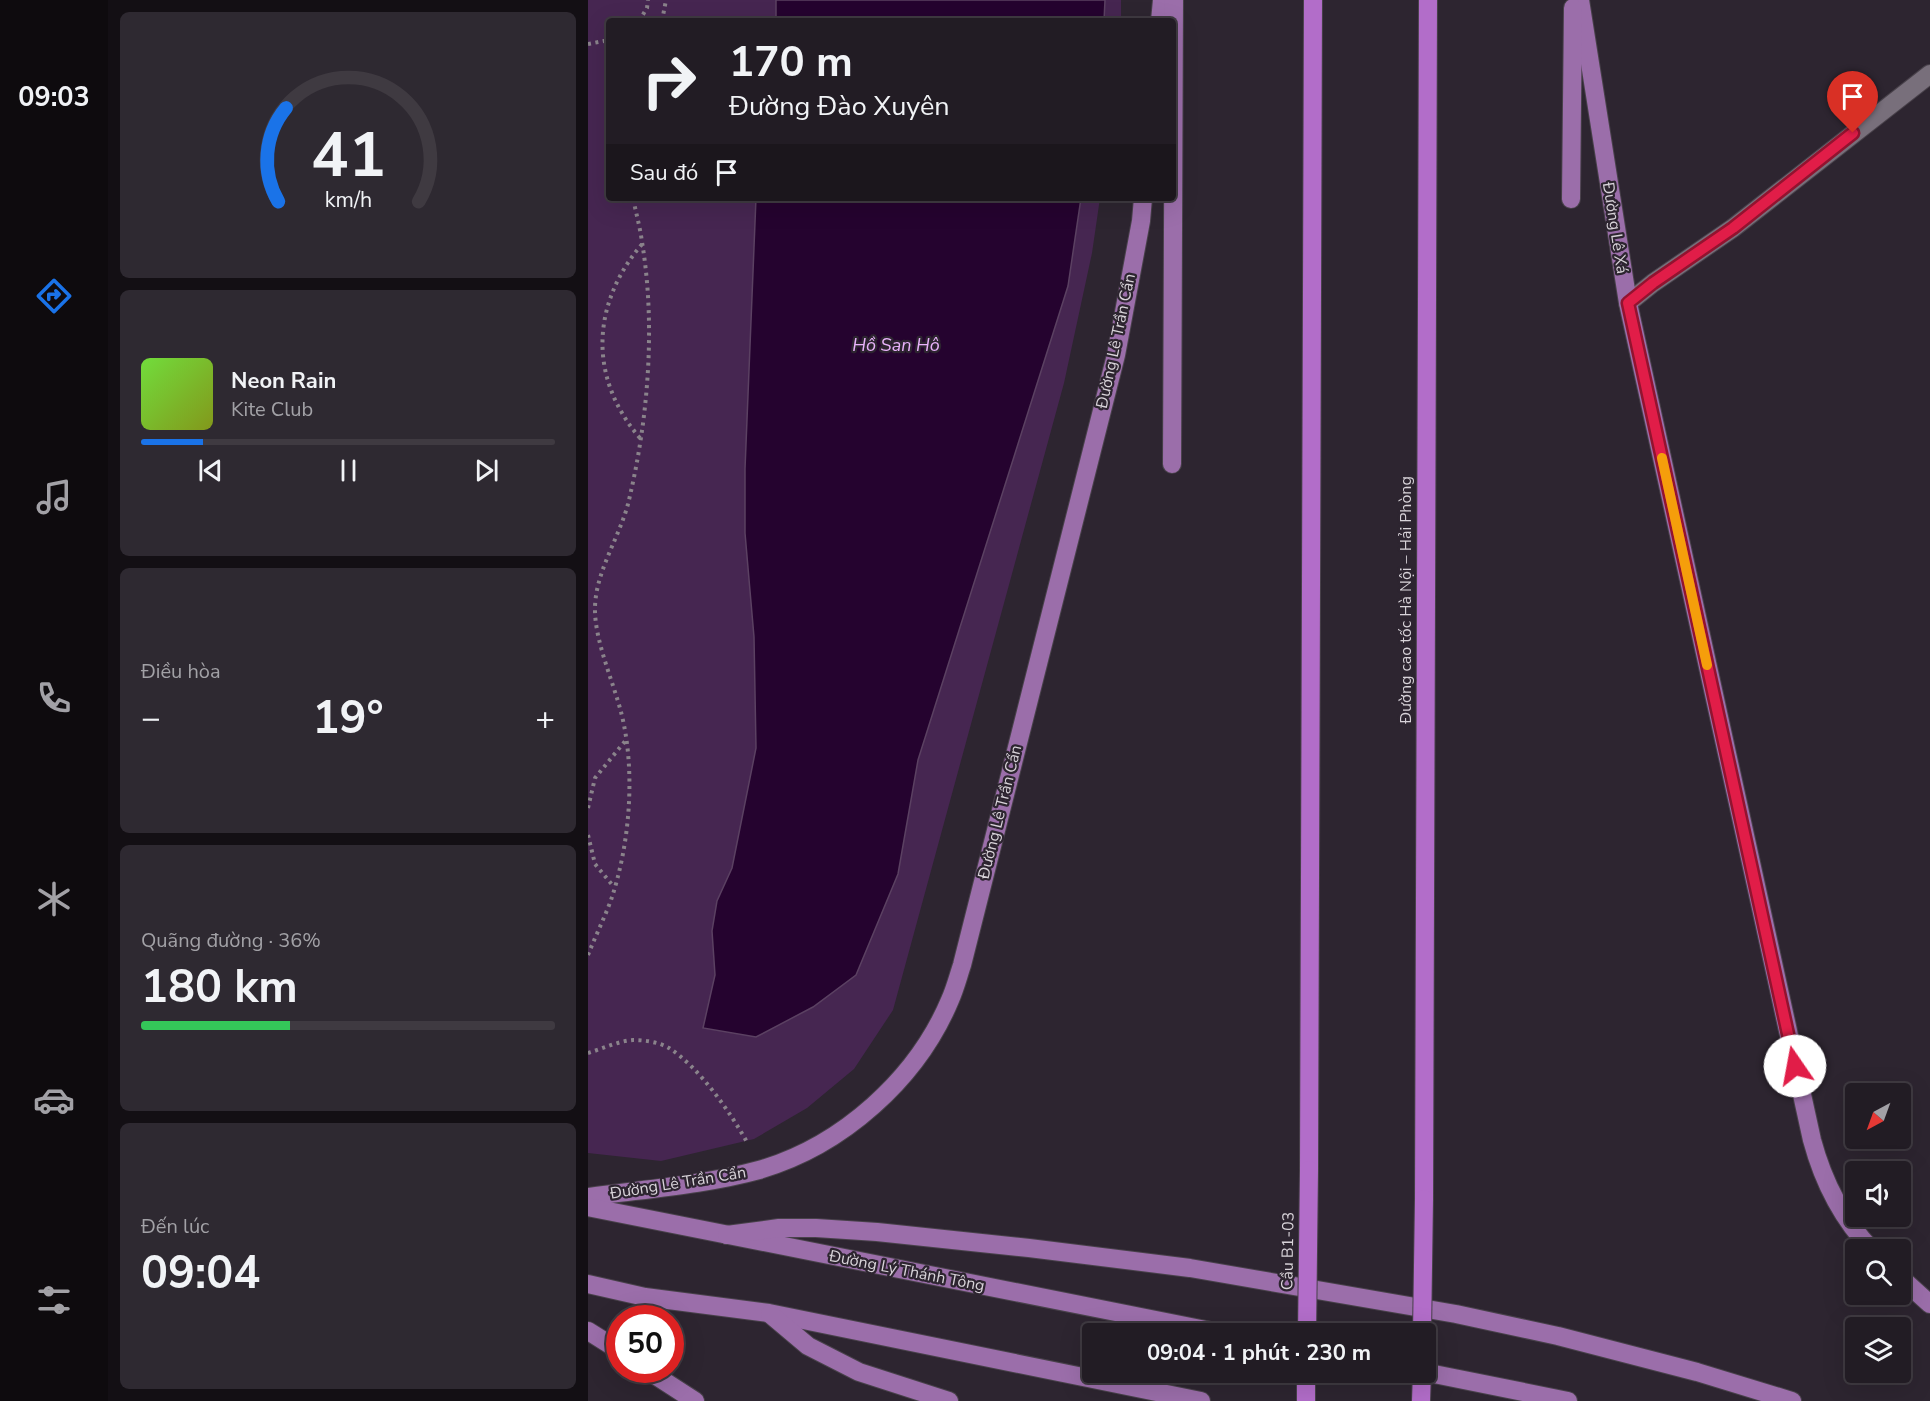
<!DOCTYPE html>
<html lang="vi">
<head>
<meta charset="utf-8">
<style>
  :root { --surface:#221c24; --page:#2e2931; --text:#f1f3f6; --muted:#a2a1a6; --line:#3f3a41; --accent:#1a73e8 }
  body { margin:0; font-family:"Nunito Sans",sans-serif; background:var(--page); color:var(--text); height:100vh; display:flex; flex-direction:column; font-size:22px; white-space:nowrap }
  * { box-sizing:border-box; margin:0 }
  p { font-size:20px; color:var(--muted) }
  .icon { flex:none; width:33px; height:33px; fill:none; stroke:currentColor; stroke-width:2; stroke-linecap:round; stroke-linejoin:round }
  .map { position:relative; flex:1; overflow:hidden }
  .sheet { display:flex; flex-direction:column; gap:12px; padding:12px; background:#130f14; width:480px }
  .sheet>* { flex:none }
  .banner { position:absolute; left:18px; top:18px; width:570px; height:183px; border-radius:6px; box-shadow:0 6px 24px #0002,0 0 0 2px var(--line); background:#221c24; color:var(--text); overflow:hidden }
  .needle { width:39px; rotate:221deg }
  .buttons { position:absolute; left:1257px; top:1083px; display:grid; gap:12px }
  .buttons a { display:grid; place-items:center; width:66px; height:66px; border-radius:6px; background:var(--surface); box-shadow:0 6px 24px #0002,0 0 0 2px var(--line); font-size:30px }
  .speed { position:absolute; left:18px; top:1305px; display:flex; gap:12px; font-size:30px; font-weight:700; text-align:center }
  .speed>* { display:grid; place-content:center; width:78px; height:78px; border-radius:50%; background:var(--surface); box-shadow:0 6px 24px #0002,0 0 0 2px var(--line); line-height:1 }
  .speed .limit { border:9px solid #d22; background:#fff; color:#111 }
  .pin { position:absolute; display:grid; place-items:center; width:51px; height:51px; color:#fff; margin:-62px -26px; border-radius:50% 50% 50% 0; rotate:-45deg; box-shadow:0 0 6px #0007 }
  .pin .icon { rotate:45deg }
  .me { position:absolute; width:66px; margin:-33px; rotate:348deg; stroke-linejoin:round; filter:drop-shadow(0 0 4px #0008) }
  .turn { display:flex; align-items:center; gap:21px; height:126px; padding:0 24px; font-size:27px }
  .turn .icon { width:78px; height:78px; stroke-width:2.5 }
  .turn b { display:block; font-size:42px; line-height:51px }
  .then { display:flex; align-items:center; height:57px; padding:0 24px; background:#0003; gap:12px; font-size:22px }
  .big { font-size:45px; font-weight:700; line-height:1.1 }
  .sheet .tile { flex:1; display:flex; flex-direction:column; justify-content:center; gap:9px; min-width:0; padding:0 21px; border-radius:9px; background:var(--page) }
  .sheet .dial { align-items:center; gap:0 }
  .dial svg { height:156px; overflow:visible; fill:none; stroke:var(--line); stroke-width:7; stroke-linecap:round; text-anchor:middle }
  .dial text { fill:var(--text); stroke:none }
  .song { display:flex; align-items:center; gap:18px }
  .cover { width:72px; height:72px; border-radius:9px; background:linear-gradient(135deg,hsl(100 70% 55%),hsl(70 70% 35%)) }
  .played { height:6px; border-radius:3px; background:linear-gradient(90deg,var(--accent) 15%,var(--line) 15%) }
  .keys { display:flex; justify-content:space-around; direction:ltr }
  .heat { display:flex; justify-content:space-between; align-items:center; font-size:33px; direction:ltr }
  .charge { height:9px; border-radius:4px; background:linear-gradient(90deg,#34c759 36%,var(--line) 0) }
  .trip { position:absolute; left:494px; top:1323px; width:354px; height:60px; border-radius:6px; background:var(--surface); box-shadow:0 6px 24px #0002,0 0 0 2px var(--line); font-weight:700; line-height:60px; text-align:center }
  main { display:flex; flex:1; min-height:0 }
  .tabs { display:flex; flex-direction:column; width:108px; justify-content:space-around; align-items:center; background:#0e0b0e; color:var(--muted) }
  .tabs .icon { width:42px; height:42px }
  .tabs .active { color:var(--accent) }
  .tabs b { font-size:27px; color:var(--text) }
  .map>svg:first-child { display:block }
  .green { fill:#462651 }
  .water { fill:#25032f; stroke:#5b4162; stroke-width:1.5 }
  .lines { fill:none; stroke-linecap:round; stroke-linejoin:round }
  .minor-casing { stroke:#48414a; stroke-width:20 }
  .major-casing { stroke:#48414a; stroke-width:20 }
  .highway-casing { stroke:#48414a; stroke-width:20 }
  .path { stroke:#8a838b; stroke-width:4; stroke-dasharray:3 4.5; stroke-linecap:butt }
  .minor { stroke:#786f7b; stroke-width:18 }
  .major { stroke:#9b6eaa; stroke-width:18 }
  .highway { stroke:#b26dc9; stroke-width:18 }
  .highway-bridge-casing { stroke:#48414a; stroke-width:20; stroke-linecap:butt }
  .highway-bridge { stroke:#b26dc9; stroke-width:18 }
  .route-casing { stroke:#92132f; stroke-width:15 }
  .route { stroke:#e11d48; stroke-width:10 }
  .slow { stroke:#f59e0b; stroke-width:10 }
  .labels { text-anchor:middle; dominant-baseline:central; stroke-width:4.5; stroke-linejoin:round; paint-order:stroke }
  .street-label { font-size:16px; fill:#d8d3d9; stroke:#2d2530 }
  .water-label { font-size:18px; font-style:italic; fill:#e8b2fa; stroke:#2d2530 }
</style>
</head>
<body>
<main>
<nav class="tabs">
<b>09:03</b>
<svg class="icon active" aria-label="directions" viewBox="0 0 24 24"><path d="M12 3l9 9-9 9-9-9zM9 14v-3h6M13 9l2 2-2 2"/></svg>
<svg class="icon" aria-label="music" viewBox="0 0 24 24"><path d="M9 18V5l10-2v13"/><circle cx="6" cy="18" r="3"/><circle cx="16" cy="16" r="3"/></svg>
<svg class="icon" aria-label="phone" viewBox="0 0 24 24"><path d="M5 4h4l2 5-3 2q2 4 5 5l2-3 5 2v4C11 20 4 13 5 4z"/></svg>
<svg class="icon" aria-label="climate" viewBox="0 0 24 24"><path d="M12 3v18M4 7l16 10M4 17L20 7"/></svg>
<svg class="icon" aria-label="car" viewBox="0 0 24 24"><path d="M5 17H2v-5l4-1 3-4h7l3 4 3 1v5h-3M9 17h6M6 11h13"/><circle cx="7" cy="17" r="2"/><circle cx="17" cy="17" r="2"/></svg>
<svg class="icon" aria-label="filters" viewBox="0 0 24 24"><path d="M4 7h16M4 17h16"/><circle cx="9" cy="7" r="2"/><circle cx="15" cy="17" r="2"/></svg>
</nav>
<section class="sheet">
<div class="tile dial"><svg viewBox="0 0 100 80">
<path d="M14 69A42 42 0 1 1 86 69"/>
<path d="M14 69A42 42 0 0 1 18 21" stroke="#1a73e8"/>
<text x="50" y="56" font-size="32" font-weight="700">41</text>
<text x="50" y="72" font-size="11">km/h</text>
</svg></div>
<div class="tile">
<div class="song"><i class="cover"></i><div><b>Neon Rain</b><p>Kite Club</p></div></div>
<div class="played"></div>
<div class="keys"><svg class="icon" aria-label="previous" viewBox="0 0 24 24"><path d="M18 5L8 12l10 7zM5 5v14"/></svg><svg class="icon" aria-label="pause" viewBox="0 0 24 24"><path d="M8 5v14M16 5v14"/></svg><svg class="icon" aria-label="next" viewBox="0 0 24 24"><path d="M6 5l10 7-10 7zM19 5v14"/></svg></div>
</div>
<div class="tile"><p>Điều hòa</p>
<div class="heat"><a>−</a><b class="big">19°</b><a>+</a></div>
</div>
<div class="tile"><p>Quãng đường · 36%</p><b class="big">180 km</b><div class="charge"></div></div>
<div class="tile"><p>Đến lúc</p><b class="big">09:04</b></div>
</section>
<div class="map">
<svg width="1342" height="1401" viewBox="0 0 1342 1401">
  <rect width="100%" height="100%" fill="#2d2530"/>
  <polygon class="green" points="0,0 533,0 533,21 21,21 21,198 512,198 504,253 476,383 305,1010 266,1069 219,1108 166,1139 73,1161 0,1153"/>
  <g class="water">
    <polygon points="188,0 517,0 516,21 188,21"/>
    <polygon points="168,198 493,198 480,286 330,760 310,874 268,975 225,1007 168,1037 115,1028 127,975 124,931 129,901 144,868 168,748 166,637 157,533 157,469"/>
  </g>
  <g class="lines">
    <g class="minor-casing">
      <polyline id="minor" points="1040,303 1065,283 1145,228 1342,74"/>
    </g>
    <g class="major-casing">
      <g id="major">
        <path d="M992 0 1040 303 1224 1140C1235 1181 1254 1219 1284 1250"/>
        <polyline points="572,21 574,0"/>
        <polyline points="983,199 985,8"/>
        <polyline points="584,464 586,0"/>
        <path d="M0 1197C57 1189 116 1185 171 1170 254 1146 329 1079 362 1000 367 989 370 977 374 965L528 355 553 221 555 198"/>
        <polyline points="0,1207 638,1334"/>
        <polyline points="139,1235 191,1228 228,1228 289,1232 441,1248 602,1268 868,1314 970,1336 1109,1372 1204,1401"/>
        <polyline points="1312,1277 1342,1304"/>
        <polyline points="0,1284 57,1297 181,1313 613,1401"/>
        <polyline points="182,1314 220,1346 271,1372 361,1401"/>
        <polyline points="0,1331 32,1351"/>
        <polyline points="59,1370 107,1401"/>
        <polyline points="836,1372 980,1401"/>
      </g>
    </g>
    <g class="highway-casing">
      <g id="highway">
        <polyline points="721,1170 725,0"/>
        <polyline points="836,1199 840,0"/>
        <polyline points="718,1401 718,1372"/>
        <polyline points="833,1401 834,1372"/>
      </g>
    </g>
    <g class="path">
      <polyline points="51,21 59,8 60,0"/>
      <polyline points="74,21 78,0"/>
      <polyline points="0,44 21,40"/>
      <path d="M52 438C0 378 3 303 55 243"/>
      <polyline points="0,808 7,778 38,740"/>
      <polyline points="0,835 7,864 26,887"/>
      <path d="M0 955C7 937 16 919 23 900 42 844 48 770 33 712 25 681 6 639 7 607 8 571 31 538 40 504 60 422 68 326 54 242 52 227 48 213 45 198"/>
      <path d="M0 1053C14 1049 30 1041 45 1040 56 1040 71 1042 81 1048 111 1067 143 1113 160 1144"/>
    </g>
    <use href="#minor" class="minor"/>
    <use href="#major" class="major"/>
    <use href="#highway" class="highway"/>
    <g class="highway-bridge-casing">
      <g id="highway-bridge">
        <polyline points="719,1334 721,1170"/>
        <polyline points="834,1334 836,1199"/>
      </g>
    </g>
    <use href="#highway-bridge" class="highway-bridge"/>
  </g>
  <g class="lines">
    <g class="route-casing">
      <polyline id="route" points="1207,1066 1040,303 1065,283 1145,228 1265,133"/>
    </g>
    <use href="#route" class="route"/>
    <polyline class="slow" points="1074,458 1119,665"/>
  </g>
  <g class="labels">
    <g class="street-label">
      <text transform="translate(1027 228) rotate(81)">Đường Lê Xá</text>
      <text transform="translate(528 341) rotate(-78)">Đường Lê Trần Cẩn</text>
      <text transform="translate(818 600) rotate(-90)">Đường cao tốc Hà Nội – Hải Phòng</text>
      <text transform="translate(412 812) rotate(-76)">Đường Lê Trần Cẩn</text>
      <text transform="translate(90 1183) rotate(-9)">Đường Lê Trần Cẩn</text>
      <text transform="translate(700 1251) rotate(-89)">Cầu B1-03</text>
      <text transform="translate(319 1271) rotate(11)">Đường Lý Thánh Tông</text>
    </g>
    <g class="water-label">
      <text x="308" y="345">Hồ San Hô</text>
    </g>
  </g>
</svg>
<div class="buttons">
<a><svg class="needle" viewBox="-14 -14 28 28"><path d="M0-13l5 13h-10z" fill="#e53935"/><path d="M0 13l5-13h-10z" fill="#a2a1a6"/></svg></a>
<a><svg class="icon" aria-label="sound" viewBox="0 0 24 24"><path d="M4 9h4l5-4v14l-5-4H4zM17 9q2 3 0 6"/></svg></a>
<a><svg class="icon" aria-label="search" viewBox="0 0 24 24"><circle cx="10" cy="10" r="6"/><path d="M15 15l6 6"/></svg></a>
<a><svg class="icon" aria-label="layers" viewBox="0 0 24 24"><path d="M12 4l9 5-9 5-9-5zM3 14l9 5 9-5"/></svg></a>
</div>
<div class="speed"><div class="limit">50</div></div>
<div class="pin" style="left:1265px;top:133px;background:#d93025"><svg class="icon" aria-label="arrive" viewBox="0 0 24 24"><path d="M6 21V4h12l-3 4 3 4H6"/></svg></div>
<svg class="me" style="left:1207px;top:1066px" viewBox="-20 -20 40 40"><circle r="19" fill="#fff"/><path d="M0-13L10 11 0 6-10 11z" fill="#e11d48"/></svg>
<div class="trip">09:04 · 1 phút · 230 m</div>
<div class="banner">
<div class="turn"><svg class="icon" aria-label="right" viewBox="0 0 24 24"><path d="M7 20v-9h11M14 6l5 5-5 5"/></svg><div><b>170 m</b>Đường Đào Xuyên</div></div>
<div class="then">Sau đó<svg class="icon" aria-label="arrive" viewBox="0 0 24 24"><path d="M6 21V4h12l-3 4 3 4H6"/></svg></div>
</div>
</div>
</main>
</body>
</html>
